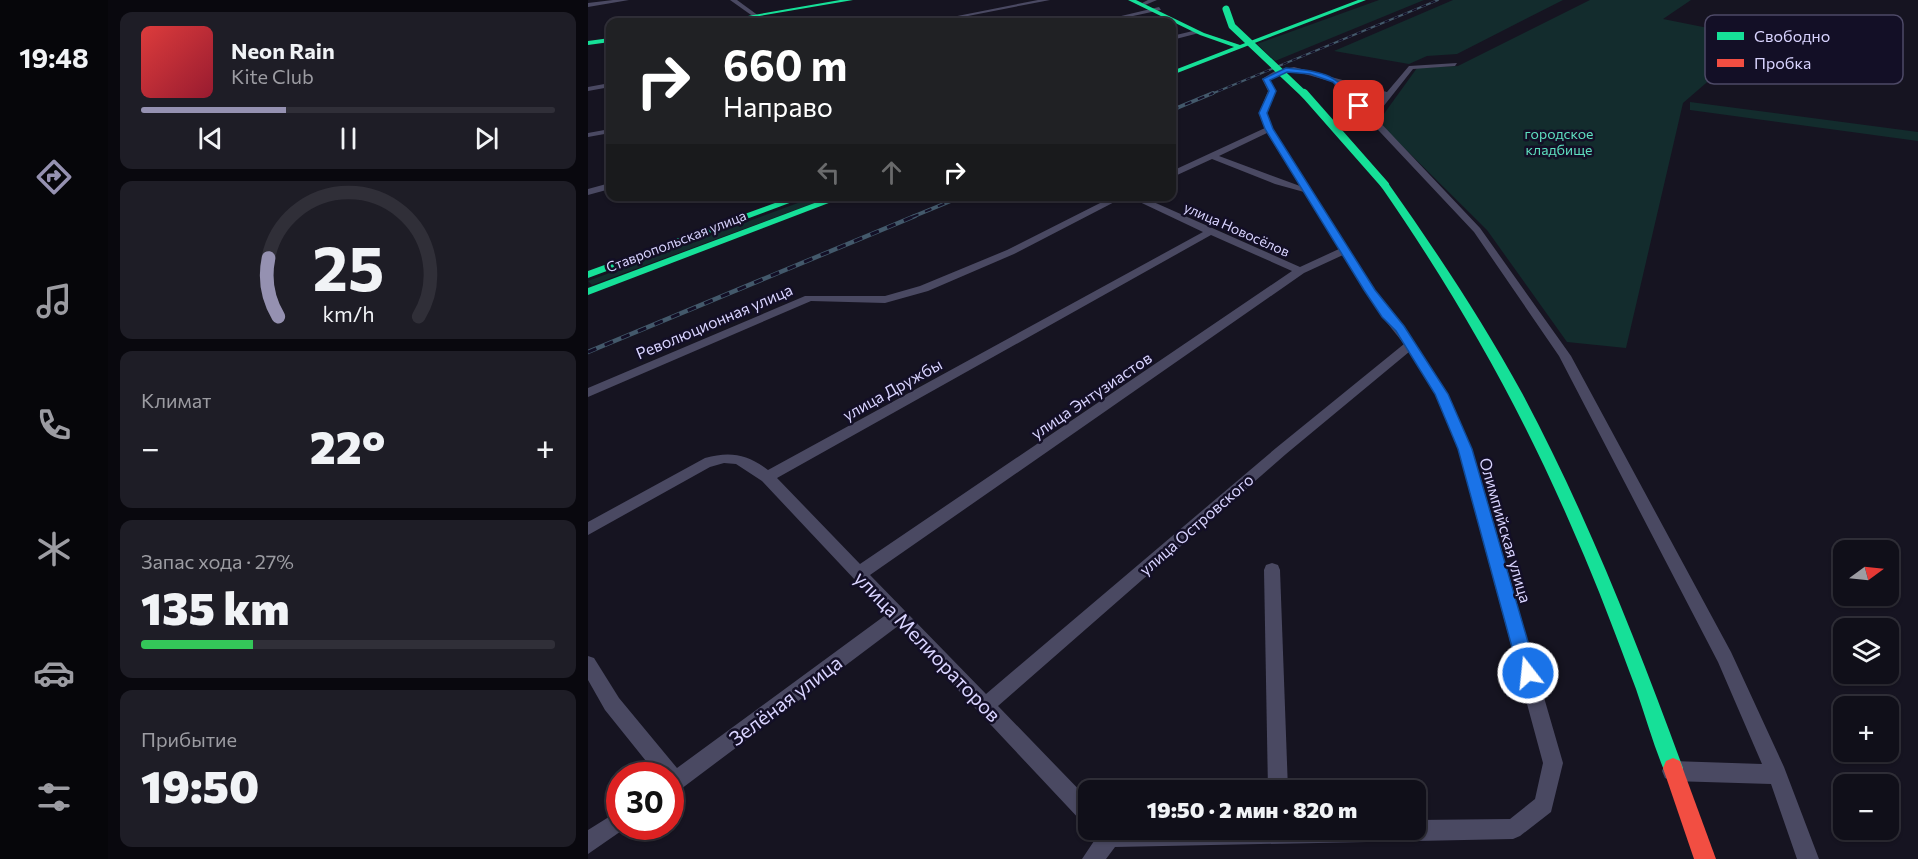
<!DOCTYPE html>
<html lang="ru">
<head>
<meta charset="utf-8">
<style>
  :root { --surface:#100f19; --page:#1e1d26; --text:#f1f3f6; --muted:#9c9ca2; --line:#302f38; --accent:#9591b1 }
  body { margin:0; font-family:Commissioner,sans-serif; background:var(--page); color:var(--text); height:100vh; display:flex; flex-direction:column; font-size:22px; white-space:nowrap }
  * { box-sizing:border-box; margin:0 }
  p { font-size:20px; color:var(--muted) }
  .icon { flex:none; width:33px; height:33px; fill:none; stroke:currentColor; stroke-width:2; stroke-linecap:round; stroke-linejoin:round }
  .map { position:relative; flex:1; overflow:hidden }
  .side { display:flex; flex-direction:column; gap:12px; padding:12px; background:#09080e; width:480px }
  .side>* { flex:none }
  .hud { position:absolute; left:18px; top:18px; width:570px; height:183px; border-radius:12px; box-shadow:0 2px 4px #0004,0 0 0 2px var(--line); background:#202124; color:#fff; overflow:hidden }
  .needle { width:39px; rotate:75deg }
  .fabs { position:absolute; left:1245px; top:540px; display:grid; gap:12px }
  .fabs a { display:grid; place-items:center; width:66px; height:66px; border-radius:12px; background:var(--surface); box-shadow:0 2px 4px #0004,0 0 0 2px var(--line); font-size:30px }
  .speed { position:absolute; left:18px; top:762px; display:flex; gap:12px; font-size:30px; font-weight:700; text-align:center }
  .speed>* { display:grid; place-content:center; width:78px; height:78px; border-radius:50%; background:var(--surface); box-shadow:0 2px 4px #0004,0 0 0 2px var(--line); line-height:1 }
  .speed .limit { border:9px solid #d22; background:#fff; color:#111 }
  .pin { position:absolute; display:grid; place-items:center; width:51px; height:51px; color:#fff; margin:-26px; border-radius:12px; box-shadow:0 3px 9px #0006 }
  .me { position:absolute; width:66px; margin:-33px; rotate:344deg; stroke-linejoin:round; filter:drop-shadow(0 0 4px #0008) }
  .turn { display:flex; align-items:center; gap:21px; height:126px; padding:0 18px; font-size:27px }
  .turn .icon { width:78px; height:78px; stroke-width:2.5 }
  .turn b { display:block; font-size:42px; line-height:51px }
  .lanes { display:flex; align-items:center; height:57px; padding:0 18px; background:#0003; justify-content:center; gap:30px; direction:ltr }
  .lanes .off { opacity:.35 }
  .big { font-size:45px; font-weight:800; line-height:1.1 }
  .side .tile { flex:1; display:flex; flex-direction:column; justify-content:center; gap:9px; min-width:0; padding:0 21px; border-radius:12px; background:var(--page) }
  .side .dial { align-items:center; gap:0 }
  .dial svg { height:156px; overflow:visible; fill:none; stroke:var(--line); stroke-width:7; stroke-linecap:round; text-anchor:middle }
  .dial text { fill:var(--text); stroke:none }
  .song { display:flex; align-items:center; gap:18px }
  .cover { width:72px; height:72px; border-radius:9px; background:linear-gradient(135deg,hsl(0 70% 55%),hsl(350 70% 35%)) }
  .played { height:6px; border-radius:3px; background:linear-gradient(90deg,var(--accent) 35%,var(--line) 35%) }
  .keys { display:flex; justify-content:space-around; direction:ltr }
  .heat { display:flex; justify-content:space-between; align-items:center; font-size:33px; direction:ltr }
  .charge { height:9px; border-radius:4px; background:linear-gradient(90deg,#34c759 27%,var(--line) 0) }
  .trip { position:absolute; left:490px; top:780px; width:348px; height:60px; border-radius:12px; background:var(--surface); box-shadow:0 2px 4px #0004,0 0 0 2px var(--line); font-weight:800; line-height:60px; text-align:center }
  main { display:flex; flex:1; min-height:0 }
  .dock { display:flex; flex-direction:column; width:108px; justify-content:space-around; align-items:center; background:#06060a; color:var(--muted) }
  .dock .icon { width:42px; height:42px }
  .dock .selected { color:var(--accent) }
  .dock b { font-size:27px; color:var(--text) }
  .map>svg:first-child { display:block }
  .green { fill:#132c2d }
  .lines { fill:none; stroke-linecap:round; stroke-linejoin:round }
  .street { fill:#4a4962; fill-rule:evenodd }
  .fast { fill:#16e098; fill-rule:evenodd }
  .jam { fill:#f24e42; fill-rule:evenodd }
  .rail-far2-casing { stroke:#43596b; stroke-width:2 }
  .rail-far1-casing { stroke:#43596b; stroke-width:4 }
  .rail-casing { stroke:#43596b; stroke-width:4.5 }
  .rail-far2 { stroke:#130f26; stroke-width:1.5; stroke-dasharray:5; stroke-linecap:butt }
  .rail-far1 { stroke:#130f26; stroke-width:2; stroke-dasharray:7; stroke-linecap:butt }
  .rail { stroke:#130f26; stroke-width:3; stroke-dasharray:9; stroke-linecap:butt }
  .fast-bridge-far1 { stroke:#16e098; stroke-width:7 }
  .fast-bridge { stroke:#16e098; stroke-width:8 }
  .route { fill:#1a73e8; stroke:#114b97; stroke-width:1.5 }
  .labels { text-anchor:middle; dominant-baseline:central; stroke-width:5; stroke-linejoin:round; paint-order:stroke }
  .far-park-label { font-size:14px; fill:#5fe0c0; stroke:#130f26 }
  .far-street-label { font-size:14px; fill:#d9d4ff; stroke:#130f26 }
  .street-label { font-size:16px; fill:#d9d4ff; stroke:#130f26 }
  .near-street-label { font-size:20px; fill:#d9d4ff; stroke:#130f26 }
  .key { fill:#130f26; stroke:#4e4a67; stroke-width:1.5 }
  .key-label { font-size:16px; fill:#d9d4ff }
</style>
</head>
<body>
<main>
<nav class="dock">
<b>19:48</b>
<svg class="icon selected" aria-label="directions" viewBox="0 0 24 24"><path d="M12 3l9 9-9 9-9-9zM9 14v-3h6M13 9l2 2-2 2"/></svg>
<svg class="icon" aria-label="music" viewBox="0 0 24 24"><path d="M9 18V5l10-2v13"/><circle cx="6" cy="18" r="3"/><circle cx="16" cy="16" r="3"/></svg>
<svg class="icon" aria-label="phone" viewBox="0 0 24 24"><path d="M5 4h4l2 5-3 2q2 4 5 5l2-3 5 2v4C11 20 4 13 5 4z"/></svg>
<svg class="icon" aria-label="climate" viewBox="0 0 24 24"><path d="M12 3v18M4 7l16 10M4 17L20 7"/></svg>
<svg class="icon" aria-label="car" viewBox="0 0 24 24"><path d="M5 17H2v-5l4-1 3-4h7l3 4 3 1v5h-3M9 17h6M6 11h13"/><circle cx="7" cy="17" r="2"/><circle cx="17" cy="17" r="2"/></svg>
<svg class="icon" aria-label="filters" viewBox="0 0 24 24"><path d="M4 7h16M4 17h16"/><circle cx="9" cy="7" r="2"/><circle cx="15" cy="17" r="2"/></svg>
</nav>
<section class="side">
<div class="tile">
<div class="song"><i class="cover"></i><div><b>Neon Rain</b><p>Kite Club</p></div></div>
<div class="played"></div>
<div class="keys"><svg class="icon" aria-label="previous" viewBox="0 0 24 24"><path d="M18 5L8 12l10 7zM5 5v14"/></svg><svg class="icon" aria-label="pause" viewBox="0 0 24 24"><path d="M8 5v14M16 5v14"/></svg><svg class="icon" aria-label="next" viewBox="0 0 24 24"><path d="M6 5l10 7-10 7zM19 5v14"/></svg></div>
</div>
<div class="tile dial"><svg viewBox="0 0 100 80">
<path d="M14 69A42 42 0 1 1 86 69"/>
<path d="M14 69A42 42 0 0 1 9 39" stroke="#9591b1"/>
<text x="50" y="56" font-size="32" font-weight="700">25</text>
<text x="50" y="72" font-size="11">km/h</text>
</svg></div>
<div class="tile"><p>Климат</p>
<div class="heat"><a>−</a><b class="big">22°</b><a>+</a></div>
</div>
<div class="tile"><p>Запас хода · 27%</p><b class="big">135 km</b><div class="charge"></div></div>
<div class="tile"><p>Прибытие</p><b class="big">19:50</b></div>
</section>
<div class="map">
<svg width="1330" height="859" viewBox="0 0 1330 859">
  <rect width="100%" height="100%" fill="#161421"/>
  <g class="green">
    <polygon points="791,0 836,0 687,61 669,44"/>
    <polygon points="865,0 975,0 869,54 839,56 821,64 746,51"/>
    <polygon points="1002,0 1103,0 1075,19 1170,38 1095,103 1038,348 979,342 899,230 790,122 829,68 870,66"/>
    <polygon points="1102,102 1330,132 1330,141 1102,110"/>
    <polygon points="226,197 242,197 4,285 0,281"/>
  </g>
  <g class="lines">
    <g class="street">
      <polygon points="25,0 41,0 0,7 0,3"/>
      <polygon points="142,0 149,0 179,22 173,22"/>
      <polygon points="450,0 462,0 349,22 339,22"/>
      <polygon points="560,0 569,0 557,5 554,3"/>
      <polygon points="571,7 573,10 517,22 508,22"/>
      <polygon points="609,30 611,33 584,40 584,36"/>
      <path d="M869 63 867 66 825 69 787 117 892 228 983 356 1143 652 1196 767 1231 859H1209L1183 784 1084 781 1077 778 1074 771 1077 764 1084 761 1174 764 1130 662 971 356 886 232 745 82 706 71 691 74 682 80 688 91 679 113 685 129 787 290 802 312 816 327 859 394 884 449 975 763 963 812 932 836 925 839 527 847 518 859H494L508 838 505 830H828V820L922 819 947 799 955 763 870 449 847 394 821 352 698 454 410 706 501 800V825L494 822 310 626 89 792 82 795V776H70L17 710 0 680V656L6 658 31 698 89 768 299 614 174 481 148 464 136 463 122 467 0 535V522L117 458C142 451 159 454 180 470L615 232 539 196H552L712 267 751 249 716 192 687 184 624 159 587 176 584 177V171L677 128 671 113 680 91 674 79 687 71 706 67 799 92 821 66ZM756 85 796 96 782 113ZM679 133 712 186 631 156ZM623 235 704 271 272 564 189 478ZM755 255 792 314 816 344 688 448 398 694 282 575 716 273Z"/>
      <polygon points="22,83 22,87 0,91 0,87"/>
      <polygon points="22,129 22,133 0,137 0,133"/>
      <polygon points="22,183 22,189 0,195 0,189"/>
      <polygon points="526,196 538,196 426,254 340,291 297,303 223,301 0,397 0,388 217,296 297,296 332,286 419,250"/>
      <polygon points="684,563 690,565 692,570 700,790 680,790 676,570 678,565"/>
      <polygon points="32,810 32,826 39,827 0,854 0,830"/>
    </g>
    <g class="fast">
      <polygon points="252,0 265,0 136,22 125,22"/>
      <polygon points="540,0 548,0 616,33 652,45 770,0 778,0 584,75 584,71 646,47 612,35"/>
      <polygon points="22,38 22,42 0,45 0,41"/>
      <path d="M794 183H800C848 251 894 320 934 393 998 513 1048 640 1095 768L1092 775 1085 778 1078 775C1066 747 1058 718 1048 689 1029 638 1010 587 988 537 934 410 871 299 792 185Z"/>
      <polygon points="206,196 220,196 0,278 0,271"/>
      <polygon points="245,196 259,196 0,295 0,288"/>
    </g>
    <polygon class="jam" points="1085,758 1092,761 1128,859 1106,859 1075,768 1078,761"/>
    <g class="rail-far2-casing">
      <polyline id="rail-far2" points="621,95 850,0"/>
    </g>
    <g class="rail-far1-casing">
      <g id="rail-far1">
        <polyline points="584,110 625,93"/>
        <polyline points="324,217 375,196"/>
      </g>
    </g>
    <g class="rail-casing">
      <polyline id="rail" points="0,352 327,216"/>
    </g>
    <use href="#rail-far2" class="rail-far2"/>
    <use href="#rail-far1" class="rail-far1"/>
    <use href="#rail" class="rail"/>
    <polyline class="fast-bridge-far1" points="638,9 644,26 717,95"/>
    <polyline class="fast-bridge" points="716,93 797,185"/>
  </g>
  <path class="route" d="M698 68C737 71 749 75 774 106L768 108 745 82 722 74 699 72 682 80 688 91 679 113 685 129 787 290 816 326 860 394 884 449 949 673 946 679 940 681 933 679 931 673 870 449 847 394 808 331 794 317 776 290 677 129 671 113 681 91 675 79Z"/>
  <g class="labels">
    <g class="far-park-label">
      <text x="971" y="133">городское<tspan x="971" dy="16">кладбище</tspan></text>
    </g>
    <g class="far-street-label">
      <text transform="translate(649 229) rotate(24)">улица Новосёлов</text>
      <text transform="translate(88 241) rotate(-21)">Ставропольская улица</text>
    </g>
    <g class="street-label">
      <text transform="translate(126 321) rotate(-23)">Революционная улица</text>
      <text transform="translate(304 389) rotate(-29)">улица Дружбы</text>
      <text transform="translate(503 395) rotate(-34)">улица Энтузиастов</text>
      <text transform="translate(608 524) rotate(-41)">улица Островского</text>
      <text transform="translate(918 530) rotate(74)">Олимпийская улица</text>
    </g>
    <g class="near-street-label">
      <text transform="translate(340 646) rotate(46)">улица Мелиораторов</text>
      <text transform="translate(197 700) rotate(-37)">Зелёная улица</text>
    </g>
  </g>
  <rect x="1117" y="15" width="198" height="69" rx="9" class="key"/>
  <rect x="1129" y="32" width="27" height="8" fill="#16e098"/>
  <rect x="1129" y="59" width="27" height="8" fill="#f24e42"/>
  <g class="key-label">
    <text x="1166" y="42">Свободно</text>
    <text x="1166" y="69">Пробка</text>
  </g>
</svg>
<div class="fabs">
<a><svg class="needle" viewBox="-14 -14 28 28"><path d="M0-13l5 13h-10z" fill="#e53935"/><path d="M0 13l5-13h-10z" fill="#9c9ca2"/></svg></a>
<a><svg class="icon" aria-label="layers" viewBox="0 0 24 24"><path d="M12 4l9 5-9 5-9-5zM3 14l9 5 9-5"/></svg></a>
<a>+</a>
<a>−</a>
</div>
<div class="speed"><div class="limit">30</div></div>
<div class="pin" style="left:771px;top:106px;background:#d93025"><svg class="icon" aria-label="arrive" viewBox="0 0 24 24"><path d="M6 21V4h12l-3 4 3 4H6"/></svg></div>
<svg class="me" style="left:940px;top:673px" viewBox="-20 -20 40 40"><circle r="17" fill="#1a73e8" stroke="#fff" stroke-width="3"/><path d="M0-11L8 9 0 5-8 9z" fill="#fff"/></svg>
<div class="trip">19:50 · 2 мин · 820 m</div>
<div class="hud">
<div class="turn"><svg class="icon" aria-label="right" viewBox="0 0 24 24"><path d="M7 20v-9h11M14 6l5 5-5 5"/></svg><div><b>660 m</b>Направо</div></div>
<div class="lanes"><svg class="icon off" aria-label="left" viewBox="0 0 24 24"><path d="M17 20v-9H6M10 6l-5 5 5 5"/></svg><svg class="icon off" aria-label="ahead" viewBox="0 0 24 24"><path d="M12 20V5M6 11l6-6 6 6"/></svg><svg class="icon" aria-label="right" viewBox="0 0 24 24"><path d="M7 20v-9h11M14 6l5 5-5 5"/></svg></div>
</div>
</div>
</main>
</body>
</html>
